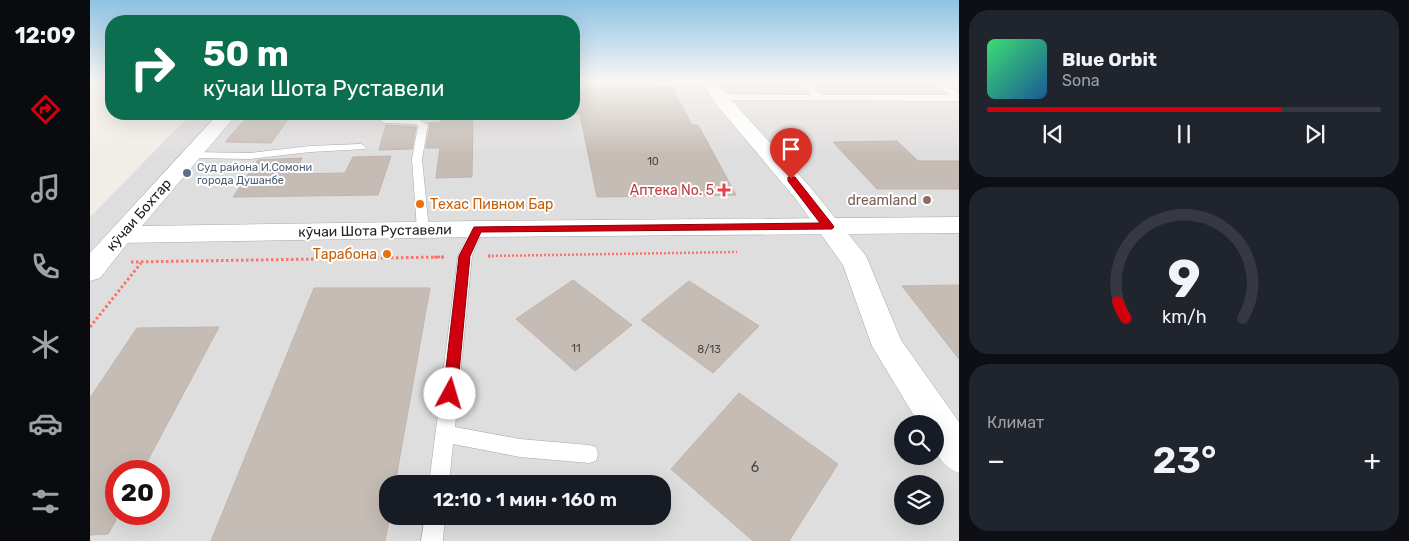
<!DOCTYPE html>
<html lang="ru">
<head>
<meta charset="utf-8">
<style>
  :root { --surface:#171b24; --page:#20242c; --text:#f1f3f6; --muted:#9ea1a6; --line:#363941; --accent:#d1000e }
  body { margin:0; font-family:Rubik,sans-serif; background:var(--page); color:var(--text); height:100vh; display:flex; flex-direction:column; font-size:19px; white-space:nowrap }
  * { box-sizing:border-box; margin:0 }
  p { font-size:16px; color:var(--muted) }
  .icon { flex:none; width:28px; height:28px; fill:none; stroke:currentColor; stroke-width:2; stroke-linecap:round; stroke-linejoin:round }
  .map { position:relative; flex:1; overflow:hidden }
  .details { display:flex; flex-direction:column; gap:10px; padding:10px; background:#0d0f14; width:450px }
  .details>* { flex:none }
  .hud { position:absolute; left:15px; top:15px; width:475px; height:105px; border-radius:20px; box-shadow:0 5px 20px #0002; background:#0b6e4f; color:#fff; overflow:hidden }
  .controls { position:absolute; left:804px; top:415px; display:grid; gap:10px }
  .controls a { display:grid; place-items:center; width:50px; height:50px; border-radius:50%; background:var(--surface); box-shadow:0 5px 20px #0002; font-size:25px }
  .speed { position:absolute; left:15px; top:460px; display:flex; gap:10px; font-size:25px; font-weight:700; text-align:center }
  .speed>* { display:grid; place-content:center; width:65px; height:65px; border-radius:50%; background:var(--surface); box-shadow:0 5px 20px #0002; line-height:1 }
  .speed .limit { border:8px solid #d22; background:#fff; color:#111 }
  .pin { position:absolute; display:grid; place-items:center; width:42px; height:42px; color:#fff; margin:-51px -21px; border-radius:50% 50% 50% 0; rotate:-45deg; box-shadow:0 0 5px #0007 }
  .pin .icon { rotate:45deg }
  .me { position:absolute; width:55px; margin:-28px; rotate:6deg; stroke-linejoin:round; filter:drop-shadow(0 0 4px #0008) }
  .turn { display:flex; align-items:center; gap:18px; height:105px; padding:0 15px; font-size:22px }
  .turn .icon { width:65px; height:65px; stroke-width:2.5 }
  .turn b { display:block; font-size:35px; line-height:42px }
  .big { font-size:38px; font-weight:600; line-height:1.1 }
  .details .card { flex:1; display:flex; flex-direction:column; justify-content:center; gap:8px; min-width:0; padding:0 18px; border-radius:20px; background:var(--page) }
  .details .dial { align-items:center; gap:0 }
  .dial svg { height:130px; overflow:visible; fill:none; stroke:var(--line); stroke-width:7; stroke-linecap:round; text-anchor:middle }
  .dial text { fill:var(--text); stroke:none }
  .song { display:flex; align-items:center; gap:15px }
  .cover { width:60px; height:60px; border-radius:8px; background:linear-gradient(135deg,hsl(140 70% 55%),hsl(210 70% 35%)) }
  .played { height:5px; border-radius:2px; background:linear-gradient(90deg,var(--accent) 75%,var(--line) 75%) }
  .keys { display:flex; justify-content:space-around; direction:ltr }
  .heat { display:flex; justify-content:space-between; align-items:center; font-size:28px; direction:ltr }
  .trip { position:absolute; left:289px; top:475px; width:292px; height:50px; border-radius:20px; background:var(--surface); box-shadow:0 5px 20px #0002; font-weight:600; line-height:50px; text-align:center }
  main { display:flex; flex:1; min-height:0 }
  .dock { display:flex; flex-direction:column; width:90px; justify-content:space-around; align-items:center; background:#090b0e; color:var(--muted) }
  .dock .icon { width:35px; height:35px }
  .dock .selected { color:var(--accent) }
  .dock b { font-size:22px; color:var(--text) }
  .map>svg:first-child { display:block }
  .residential { fill:#dfdede; fill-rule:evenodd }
  .building { fill:#c6bcb6; stroke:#c3b3a9 }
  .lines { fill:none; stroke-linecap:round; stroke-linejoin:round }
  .service-casing { stroke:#a8a8a8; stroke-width:1 }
  .minor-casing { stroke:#a8a8a8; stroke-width:1 }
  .tertiary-casing { stroke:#a8a8a8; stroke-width:1 }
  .path-far1 { stroke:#fc726d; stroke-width:2.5; stroke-dasharray:2 2; stroke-linecap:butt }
  .path { stroke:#fc726d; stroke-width:3; stroke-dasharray:2.5 2.5; stroke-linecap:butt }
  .service { fill:#fff; fill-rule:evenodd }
  .minor { fill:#fff; fill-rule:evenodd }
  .tertiary { fill:#fff; fill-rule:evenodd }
  .route { fill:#d1000e; stroke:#880009 }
  .service-dot { fill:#5c6f8a; stroke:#fff; stroke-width:2 }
  .health-dot { fill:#e0444e; stroke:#fff; stroke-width:2 }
  .education-dot { fill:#8d6e63; stroke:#fff; stroke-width:2 }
  .food-dot { fill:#e8710a; stroke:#fff; stroke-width:2 }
  .labels { text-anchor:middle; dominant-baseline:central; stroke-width:4; stroke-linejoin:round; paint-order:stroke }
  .number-label { font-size:11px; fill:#4a4846 }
  .far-service-label { font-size:11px; fill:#4e5e75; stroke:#fff; text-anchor:start }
  .health-label { font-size:14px; fill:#be3a42; stroke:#fff; text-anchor:end }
  .education-label { font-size:14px; fill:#785e54; stroke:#fff; text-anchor:end }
  .food-label { font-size:14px; fill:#c56008; stroke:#fff; text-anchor:start }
  .street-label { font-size:14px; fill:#212121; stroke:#fff }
  .near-number-label { font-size:14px; fill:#4a4846 }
</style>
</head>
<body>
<main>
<nav class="dock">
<b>12:09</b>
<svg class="icon selected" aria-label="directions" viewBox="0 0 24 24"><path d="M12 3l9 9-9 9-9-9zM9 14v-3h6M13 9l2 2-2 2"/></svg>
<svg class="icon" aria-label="music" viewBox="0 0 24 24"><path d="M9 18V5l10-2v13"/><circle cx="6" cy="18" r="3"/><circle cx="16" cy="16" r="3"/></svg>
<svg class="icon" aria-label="phone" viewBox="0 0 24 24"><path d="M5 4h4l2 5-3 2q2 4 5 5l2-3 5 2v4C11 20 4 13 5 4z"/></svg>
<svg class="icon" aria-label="climate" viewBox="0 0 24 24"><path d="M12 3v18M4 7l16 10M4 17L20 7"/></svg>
<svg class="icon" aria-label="car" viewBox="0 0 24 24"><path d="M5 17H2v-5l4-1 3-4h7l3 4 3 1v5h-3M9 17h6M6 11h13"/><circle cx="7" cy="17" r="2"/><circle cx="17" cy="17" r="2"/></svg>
<svg class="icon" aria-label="filters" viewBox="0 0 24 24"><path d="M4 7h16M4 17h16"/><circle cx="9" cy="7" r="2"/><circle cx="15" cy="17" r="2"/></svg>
</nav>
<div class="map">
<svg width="869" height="541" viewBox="0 0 869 541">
  <rect width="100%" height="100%" fill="#f1ede7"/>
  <path class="residential" d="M484 80H869V541H0V217L101 114H484ZM812 424H845V456H812ZM26 471H69V514H26ZM298 484H572V516H298ZM812 484H845V516H812Z"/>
  <g class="building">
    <polygon points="582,87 602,125 608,125 646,195 507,197 490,114 484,114 484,88"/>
    <polygon points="160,114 202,114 181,143 135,142"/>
    <polygon points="352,114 383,114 382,177 346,178 350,148 336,148 340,125 338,123 351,122"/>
    <polygon points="296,125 326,127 322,149 289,150"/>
    <polygon points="807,141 828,161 869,161 869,189 787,189 743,142"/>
    <polygon points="301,156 288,195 143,197 168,160 212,158 205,174 255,173 263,157"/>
    <polygon points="483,280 542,325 485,371 426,319"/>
    <polygon points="599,281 669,326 623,373 551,320"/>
    <polygon points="869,285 869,359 812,286"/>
    <polygon points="224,288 340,288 305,484 298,484 298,516 300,516 295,541 121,541"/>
    <polygon points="129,327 52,471 26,471 26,520 18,534 0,535 0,398 47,328"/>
    <polygon points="649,393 748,464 699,541 663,541 581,469"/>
  </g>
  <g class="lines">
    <g class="service-casing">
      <g id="service">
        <polygon points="484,80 620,80 624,82 620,85 484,84"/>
        <polygon points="708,80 716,80 731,95 860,95 841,80 850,80 869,94 869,101 629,100 625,97 629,94 721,95"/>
        <polygon points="292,114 300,114 299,118 326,118 338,125 332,159 339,230 337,233 333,234 327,230 322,159 328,126 324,124 294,123 289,119"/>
        <polygon points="271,144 276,147 275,149 220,152 160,159 102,158 97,155 102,152 160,153 220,146"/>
        <polygon points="387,225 393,229 382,256 365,427 430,439 499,445 506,447 508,454 506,461 499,463 430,457 363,444 359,484 339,484 368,256 381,229"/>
        <polygon points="335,516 355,516 353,541 331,541"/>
      </g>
    </g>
    <g class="minor-casing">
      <g id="minor">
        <path d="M611 80H627L636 94 721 188 776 256 811 340 869 422V473C844 462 845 448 845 424H829L782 346 753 265 705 198 623 101Z"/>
        <polygon points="31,227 40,229 44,235 10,278 0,281 0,253 22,229"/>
      </g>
    </g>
    <g class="tertiary-casing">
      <polygon id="tertiary" points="128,114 147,114 52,226 387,221 869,217 869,233 387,237 31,243 22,241 18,235 22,229"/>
    </g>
    <g class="path-far1">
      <polyline points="398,256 647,252"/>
      <polyline points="344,257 354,257"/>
    </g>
    <g class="path">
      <polyline points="398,256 403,256"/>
      <polyline points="41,262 354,257"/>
      <polyline points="0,327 51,263"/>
    </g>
    <use href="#service" class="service"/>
    <use href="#minor" class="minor"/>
    <use href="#tertiary" class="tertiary"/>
  </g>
  <linearGradient id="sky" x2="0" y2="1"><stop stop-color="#8ec2e4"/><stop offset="0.52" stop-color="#f9f7f4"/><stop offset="1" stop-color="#f9f7f4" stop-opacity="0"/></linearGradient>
  <rect width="869" height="155" fill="url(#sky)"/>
  <polygon class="route" points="698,177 705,177 742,224 744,227 742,229 391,232 380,256 367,394 365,399 360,401 355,399 353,394 369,256 384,227 730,223 698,181"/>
  <circle class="service-dot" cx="97" cy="173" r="5"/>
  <path class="health-dot" d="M631.5 182.5h5v5h5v5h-5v5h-5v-5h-5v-5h5z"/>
  <circle class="education-dot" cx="837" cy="200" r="5"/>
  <g class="food-dot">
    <circle cx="330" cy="204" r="5"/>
    <circle cx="297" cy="254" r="5"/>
  </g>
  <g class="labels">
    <g class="number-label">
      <text x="563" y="161">10</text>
      <text x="486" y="348">11</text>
      <text x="619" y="349">8/13</text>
    </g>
    <g class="far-service-label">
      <text x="107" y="167">Суд района И.Сомони<tspan x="107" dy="13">города Душанбе</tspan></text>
    </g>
    <g class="health-label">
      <text x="624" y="190">Аптека No. 5</text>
    </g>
    <g class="education-label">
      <text x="827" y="200">dreamland</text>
    </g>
    <g class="food-label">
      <text x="340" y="204">Техас Пивном Бар</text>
      <text x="287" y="254" text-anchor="end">Тарабона</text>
    </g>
    <g class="street-label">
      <text transform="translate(49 215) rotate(-49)">кӯчаи Бохтар</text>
      <text transform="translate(285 231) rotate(-1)">кӯчаи Шота Руставели</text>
    </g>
    <g class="near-number-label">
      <text x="665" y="467">6</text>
    </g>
  </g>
</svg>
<div class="controls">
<a><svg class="icon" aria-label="search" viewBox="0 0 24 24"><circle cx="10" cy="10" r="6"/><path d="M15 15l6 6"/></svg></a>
<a><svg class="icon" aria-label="layers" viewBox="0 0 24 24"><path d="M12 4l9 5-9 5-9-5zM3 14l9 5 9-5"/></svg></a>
</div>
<div class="speed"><div class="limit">20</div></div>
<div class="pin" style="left:701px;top:179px;background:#d93025"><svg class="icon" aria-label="arrive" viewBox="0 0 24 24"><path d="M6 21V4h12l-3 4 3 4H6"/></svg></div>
<svg class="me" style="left:360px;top:394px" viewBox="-20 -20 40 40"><circle r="19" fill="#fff"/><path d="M0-13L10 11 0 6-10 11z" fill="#d1000e"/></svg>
<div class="trip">12:10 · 1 мин · 160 m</div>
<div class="hud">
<div class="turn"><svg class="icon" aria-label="right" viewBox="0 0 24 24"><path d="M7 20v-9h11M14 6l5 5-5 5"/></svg><div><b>50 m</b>кӯчаи Шота Руставели</div></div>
</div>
</div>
<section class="details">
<div class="card">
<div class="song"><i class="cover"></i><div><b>Blue Orbit</b><p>Sona</p></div></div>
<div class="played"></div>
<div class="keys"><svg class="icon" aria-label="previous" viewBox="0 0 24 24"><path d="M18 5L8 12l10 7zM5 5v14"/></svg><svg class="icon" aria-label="pause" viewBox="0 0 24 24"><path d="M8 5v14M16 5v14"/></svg><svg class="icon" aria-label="next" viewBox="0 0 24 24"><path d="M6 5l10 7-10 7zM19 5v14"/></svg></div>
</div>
<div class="card dial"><svg viewBox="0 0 100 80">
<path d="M14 69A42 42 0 1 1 86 69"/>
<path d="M14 69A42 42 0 0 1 9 59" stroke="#d1000e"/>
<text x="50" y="56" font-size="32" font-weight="700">9</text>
<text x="50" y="72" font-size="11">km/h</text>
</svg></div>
<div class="card"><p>Климат</p>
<div class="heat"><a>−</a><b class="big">23°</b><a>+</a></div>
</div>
</section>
</main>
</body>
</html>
